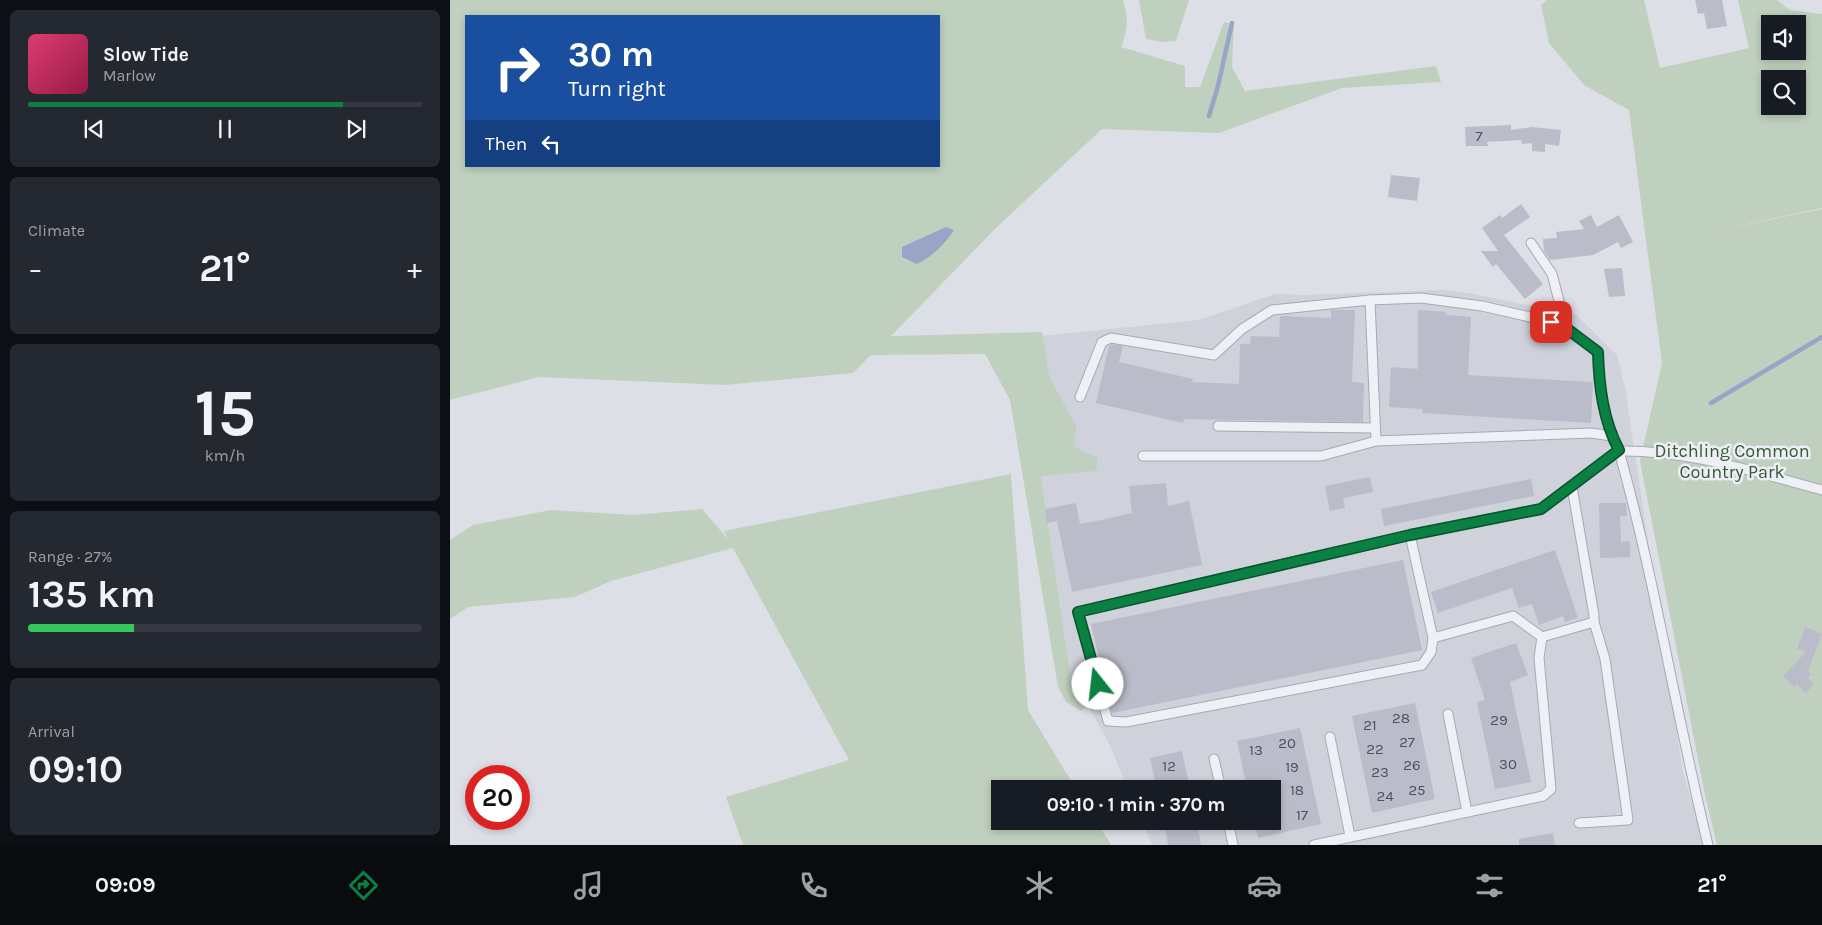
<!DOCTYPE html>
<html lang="en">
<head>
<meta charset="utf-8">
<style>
  :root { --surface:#171b24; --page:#242831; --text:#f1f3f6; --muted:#9ea1a6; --line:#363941; --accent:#0b8043 }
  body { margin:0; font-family:Karla,sans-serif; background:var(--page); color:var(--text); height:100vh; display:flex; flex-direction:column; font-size:19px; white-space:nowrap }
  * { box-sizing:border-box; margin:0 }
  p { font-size:16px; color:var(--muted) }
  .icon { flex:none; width:28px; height:28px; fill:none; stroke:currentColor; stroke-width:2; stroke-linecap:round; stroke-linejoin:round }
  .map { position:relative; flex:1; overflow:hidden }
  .details { display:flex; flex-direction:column; gap:10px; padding:10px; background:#0d0f14; width:450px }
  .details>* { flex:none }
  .top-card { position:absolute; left:15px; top:15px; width:475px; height:152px; border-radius:0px; box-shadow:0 2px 8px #0003; background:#1a4fa0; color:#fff; overflow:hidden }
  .controls { position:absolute; left:1311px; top:15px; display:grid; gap:10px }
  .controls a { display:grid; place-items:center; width:45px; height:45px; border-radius:0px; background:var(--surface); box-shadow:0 2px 8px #0003; font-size:25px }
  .speed { position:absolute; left:15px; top:765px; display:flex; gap:10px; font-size:25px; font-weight:700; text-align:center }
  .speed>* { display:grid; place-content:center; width:65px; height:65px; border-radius:50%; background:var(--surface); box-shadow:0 2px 8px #0003; line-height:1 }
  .speed .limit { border:8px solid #d22; background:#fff; color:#111 }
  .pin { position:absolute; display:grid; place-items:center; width:42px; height:42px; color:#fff; margin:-21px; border-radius:10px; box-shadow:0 2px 8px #0006 }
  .me { position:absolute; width:55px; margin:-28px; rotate:344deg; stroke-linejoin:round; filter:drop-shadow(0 0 4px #0008) }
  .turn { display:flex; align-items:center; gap:18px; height:105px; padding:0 20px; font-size:22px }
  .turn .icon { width:65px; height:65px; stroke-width:2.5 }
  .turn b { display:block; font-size:35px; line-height:42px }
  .then { display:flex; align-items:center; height:48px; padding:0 20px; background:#0003; gap:10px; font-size:19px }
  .big { font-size:38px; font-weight:700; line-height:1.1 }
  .details .card { flex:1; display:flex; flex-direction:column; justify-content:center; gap:8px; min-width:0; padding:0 18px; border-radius:8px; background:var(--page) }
  .details .dial { align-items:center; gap:0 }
  .dial b { font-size:65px; line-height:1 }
  .song { display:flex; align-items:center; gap:15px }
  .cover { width:60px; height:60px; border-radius:8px; background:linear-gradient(135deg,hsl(340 70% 55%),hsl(340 70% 35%)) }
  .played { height:5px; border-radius:2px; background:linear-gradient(90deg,var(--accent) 80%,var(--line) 80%) }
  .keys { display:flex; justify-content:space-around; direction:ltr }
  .heat { display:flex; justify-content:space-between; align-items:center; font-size:28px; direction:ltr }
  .charge { height:8px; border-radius:4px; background:linear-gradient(90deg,#34c759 27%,var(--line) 0) }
  .trip { position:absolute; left:541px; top:780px; width:290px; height:50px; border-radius:0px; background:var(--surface); box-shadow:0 2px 8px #0003; font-weight:700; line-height:50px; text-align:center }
  .menu { display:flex; height:80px; justify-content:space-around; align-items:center; background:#090b0e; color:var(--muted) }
  .menu .icon { width:35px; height:35px }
  .menu .selected { color:var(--accent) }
  .menu b { font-size:22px; color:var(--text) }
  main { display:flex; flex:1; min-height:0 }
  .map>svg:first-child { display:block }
  .built { fill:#cfd1db }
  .green { fill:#bfd0be; fill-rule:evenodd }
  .water { fill:#98a5c6 }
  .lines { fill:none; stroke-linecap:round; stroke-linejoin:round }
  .stream { stroke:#98a5c6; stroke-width:4.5 }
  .building { fill:#babdc9 }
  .lane-casing { stroke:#a6a9b3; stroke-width:11 }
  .lane { stroke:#eff0f5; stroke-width:9 }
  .route-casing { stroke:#07532c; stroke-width:12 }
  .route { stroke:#0b8043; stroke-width:9 }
  .labels { text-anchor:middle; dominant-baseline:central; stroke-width:5; stroke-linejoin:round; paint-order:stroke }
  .number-label { font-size:15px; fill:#4c4f5f }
  .park-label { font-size:18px; fill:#355835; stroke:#eceef4 }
</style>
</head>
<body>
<main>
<section class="details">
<div class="card">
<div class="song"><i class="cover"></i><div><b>Slow Tide</b><p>Marlow</p></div></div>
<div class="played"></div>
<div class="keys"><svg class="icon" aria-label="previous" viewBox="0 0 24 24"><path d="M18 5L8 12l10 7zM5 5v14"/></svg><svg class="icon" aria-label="pause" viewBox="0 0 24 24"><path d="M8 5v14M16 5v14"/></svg><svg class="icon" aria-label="next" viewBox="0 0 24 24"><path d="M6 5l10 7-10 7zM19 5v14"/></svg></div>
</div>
<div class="card"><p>Climate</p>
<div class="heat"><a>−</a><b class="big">21°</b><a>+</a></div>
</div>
<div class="card dial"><b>15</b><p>km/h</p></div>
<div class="card"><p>Range · 27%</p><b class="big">135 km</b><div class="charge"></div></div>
<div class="card"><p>Arrival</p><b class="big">09:10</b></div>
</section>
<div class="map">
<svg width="1372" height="845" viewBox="0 0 1372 845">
  <rect width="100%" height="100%" fill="#dddfe6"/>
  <polygon class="built" points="993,290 1019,293 1126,315 1167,355 1175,388 1232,768 1254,845 702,845 692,821 822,821 822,789 678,789 660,746 638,705 622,687 591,476 551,340 749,320 825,294 856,295"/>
  <g class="green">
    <path d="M0 0H673C679 19 678 29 671 47L735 66V87H750L774 22 784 24 782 67 795 91 986 66 991 82 892 88 769 133 652 129 545 229 441 336 592 332 599 376 627 428 623 446 648 458 646 471 591 476 622 687 638 705 631 711 616 702 608 687 560 400 535 354 421 355 403 373 275 385 89 377 0 400ZM16 16H489V166H16Z"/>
    <polygon points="689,0 739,0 726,41 712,42 696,39"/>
    <path d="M1097 0H1194L1210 68 1299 48 1288 0H1327L1340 10 1372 14V208L1270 230 1372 209V845H1267L1255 795 1190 461 1212 363 1179 110 1134 85 1099 43 1091 5ZM1320 24H1348V51H1320ZM1320 79H1348V106H1320Z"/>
    <polygon points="561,474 578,710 626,789 550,789 550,821 647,821 661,845 293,845 276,797 399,760 283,548 161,581 125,597 18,607 0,619 0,540 23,525 101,510 183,515 252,509 278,539 274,531"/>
  </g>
  <path class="water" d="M496 227 504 230C494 245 483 256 467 264L452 257V247Z"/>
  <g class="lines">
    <g class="stream">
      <polyline points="759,116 768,86 782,23"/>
      <polyline points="1261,403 1372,337"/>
    </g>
  </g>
  <g class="building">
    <polygon points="1245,0 1272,0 1277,26 1257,29 1254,13 1248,14"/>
    <polygon points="1061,125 1061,130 1082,127 1111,130 1109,146 1095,144 1095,152 1082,151 1082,143 1072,144 1071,140 1037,142 1038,146 1016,146 1015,127"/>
    <polygon points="941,175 970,178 967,201 938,197"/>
    <polygon points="1071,204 1080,217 1054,235 1093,284 1075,299 1046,264 1043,267 1031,251 1048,251 1032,228 1050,215 1052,218"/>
    <polygon points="1141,215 1147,227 1169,215 1183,242 1171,248 1168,242 1143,255 1100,260 1094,251 1093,239 1107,238 1106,232 1134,229 1129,221"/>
    <polygon points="1172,268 1175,296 1159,297 1154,269"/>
    <polygon points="881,310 905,310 902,382 914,383 913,422 734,419 733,423 646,403 659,346 662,344 673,346 669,362 743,379 742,382 789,384 790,344 800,344 801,336 829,337 830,316 881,318"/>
    <polygon points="968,310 996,312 995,315 1021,317 1018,375 1143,382 1141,423 972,413 973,409 939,407 941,367 968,369"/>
    <polygon points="920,477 923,492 893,498 895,508 880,511 875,486"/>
    <polygon points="1081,479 1084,496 934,526 931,509"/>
    <polygon points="716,483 718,506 739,501 752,565 622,592 607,521 597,523 595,509 626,503 630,524 651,520 682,513 679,486"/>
    <polygon points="1149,503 1176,503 1177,516 1170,516 1171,542 1180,541 1180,557 1150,558"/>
    <polygon points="1105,550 1128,618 1115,622 1113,616 1089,625 1082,604 1069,608 1062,588 988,613 981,592"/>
    <polygon points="953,560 972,650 662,713 641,624"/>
    <polygon points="1355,627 1372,634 1358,671 1361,674 1358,678 1364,684 1356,693 1347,684 1344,687 1333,676 1356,652 1347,649"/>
    <polygon points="1066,643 1078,675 1060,682 1081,782 1045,789 1027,702 1035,700 1021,658"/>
    <polygon points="965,703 985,799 922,813 902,716"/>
    <polygon points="850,728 871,824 808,838 804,821 822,821 822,789 797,789 787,741"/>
    <polygon points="732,751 740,789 707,789 700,758"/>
    <polygon points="714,821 747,821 751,845 718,845"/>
    <polygon points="1103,833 1105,845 1069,845 1069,839"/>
  </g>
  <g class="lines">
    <g class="lane-casing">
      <g id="lane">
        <polyline points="1081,243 1102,274 1116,328"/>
        <path d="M630 397 652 342 661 338 764 355 792 329 822 310 920 300 971 298 1032 306 1101 322 1116 328 1148 352C1149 386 1153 420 1169 451 1238 450 1305 472 1372 490"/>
        <polyline points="768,426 925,428"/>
        <polyline points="926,441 1141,433 1161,436"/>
        <polyline points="693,456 871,456 926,441 920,300"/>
        <polyline points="960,535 628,612 658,721 676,722 972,665 981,652 983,638 1063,616 1092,637 1144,622 1144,615 1122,487"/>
        <path d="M983 638 960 535 1091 509 1169 451C1205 580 1226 714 1258 845"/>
        <polyline points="998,714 1017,812"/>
        <polyline points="880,737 900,836"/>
        <polyline points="764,759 771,789"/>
        <polyline points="778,821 783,845"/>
        <polyline points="1129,823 1178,820 1155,659 1144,622"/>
        <polyline points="864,845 1093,796 1101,789 1089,658 1092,637"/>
      </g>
    </g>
    <use href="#lane" class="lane"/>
  </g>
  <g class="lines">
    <g class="route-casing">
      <path id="route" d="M648 684 628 612 960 535 1091 509 1169 450C1153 420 1149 386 1148 352L1116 328 1101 322"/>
    </g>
    <use href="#route" class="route"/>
  </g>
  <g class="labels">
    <g class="number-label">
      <text x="1029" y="136">7</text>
      <text x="951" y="718">28</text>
      <text x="1049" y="720">29</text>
      <text x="920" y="725">21</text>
      <text x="957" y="742">27</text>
      <text x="837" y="743">20</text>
      <text x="925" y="749">22</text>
      <text x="806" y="750">13</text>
      <text x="1058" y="764">30</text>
      <text x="962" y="765">26</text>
      <text x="719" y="766">12</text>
      <text x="842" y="767">19</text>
      <text x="930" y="772">23</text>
      <text x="847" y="790">18</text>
      <text x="967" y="790">25</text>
      <text x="935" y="796">24</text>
      <text x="852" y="815">17</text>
    </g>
    <g class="park-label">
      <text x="1282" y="451">Ditchling Common<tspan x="1282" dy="21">Country Park</tspan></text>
    </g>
  </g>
</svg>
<div class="controls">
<a><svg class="icon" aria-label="sound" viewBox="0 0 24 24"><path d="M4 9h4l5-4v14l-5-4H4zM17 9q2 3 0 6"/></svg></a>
<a><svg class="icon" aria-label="search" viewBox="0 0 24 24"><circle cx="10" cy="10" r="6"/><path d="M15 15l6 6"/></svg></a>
</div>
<div class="speed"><div class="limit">20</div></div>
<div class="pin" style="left:1101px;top:322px;background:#d93025"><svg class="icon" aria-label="arrive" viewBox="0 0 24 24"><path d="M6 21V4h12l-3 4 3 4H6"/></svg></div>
<svg class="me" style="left:648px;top:684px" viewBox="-20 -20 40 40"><circle r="19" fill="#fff"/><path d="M0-13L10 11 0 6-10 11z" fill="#0b8043"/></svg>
<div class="trip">09:10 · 1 min · 370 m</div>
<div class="top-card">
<div class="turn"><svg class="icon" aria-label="right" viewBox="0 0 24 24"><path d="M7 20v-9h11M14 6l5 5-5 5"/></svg><div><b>30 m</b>Turn right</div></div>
<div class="then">Then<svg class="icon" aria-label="left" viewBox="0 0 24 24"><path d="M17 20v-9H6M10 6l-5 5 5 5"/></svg></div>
</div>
</div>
</main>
<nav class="menu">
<b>09:09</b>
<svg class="icon selected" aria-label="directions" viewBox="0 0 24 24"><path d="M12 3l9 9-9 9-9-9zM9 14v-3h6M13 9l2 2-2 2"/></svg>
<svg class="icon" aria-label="music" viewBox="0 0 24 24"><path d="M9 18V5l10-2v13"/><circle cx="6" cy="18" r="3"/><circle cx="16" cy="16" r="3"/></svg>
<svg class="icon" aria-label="phone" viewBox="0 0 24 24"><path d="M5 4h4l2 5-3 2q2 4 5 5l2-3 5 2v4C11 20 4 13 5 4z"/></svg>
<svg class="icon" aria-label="climate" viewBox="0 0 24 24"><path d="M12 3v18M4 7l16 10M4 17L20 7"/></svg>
<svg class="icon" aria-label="car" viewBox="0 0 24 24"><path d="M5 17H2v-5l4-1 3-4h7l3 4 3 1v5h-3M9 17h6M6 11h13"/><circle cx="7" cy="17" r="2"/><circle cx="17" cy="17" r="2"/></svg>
<svg class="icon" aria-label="filters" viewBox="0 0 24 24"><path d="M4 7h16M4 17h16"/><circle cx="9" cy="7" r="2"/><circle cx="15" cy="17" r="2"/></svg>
<b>21°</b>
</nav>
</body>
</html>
